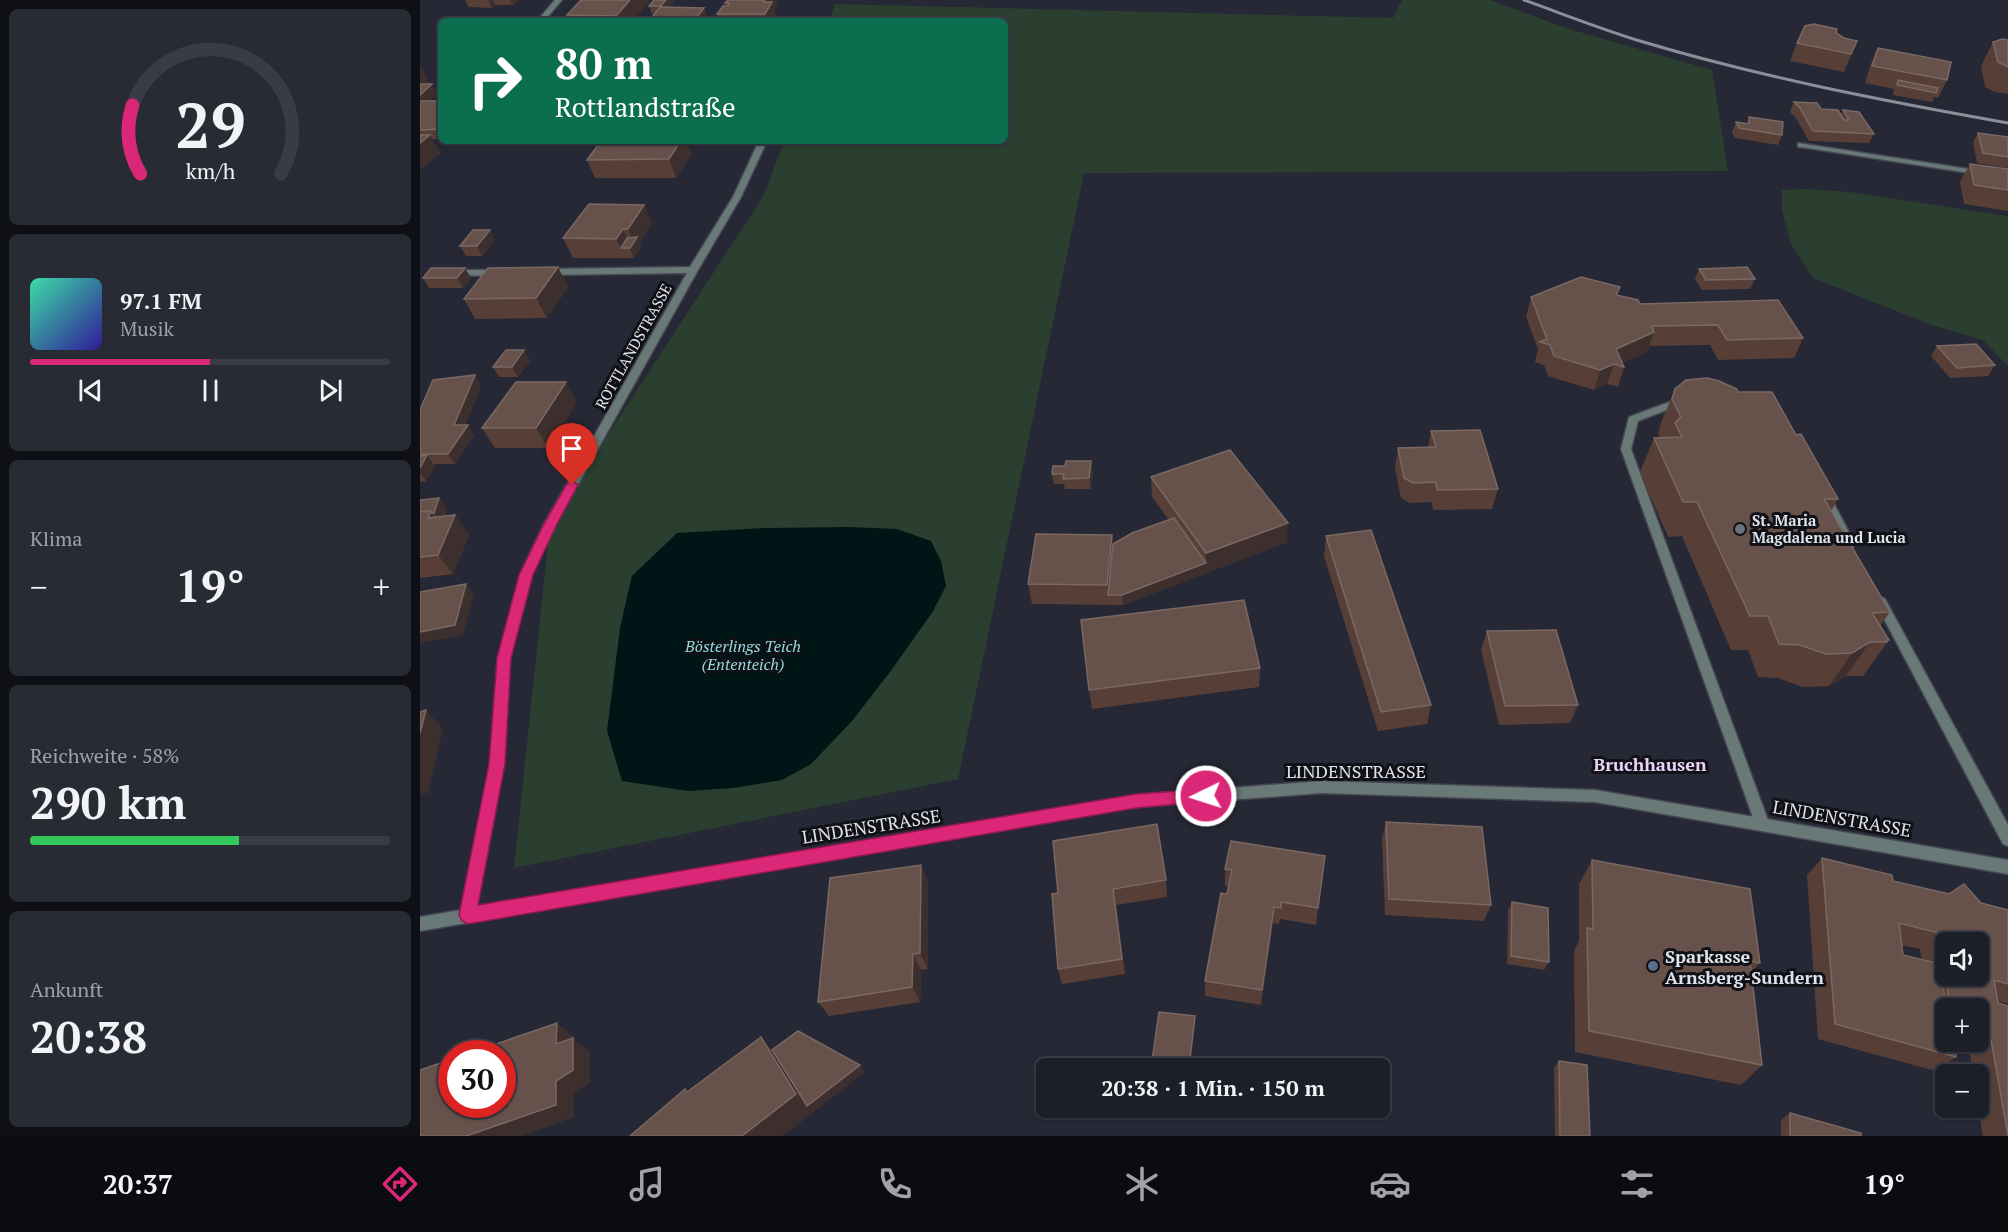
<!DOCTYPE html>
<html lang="de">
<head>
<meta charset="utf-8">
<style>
  :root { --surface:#1c1e28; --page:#292b34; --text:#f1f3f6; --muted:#a0a2a8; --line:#3a3c45; --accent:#db2777 }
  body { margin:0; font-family:"PT Serif",serif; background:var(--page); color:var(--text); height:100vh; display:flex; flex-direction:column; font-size:22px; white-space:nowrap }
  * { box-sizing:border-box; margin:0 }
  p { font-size:20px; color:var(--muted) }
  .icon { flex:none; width:33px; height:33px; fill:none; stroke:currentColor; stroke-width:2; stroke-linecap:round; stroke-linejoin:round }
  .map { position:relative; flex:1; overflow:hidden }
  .side { display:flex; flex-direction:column; gap:9px; padding:9px; background:#0f1016; width:420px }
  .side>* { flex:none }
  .guide { position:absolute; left:18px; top:18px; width:570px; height:126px; border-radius:9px; box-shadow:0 2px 4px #0004,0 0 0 2px var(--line); background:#0b6e4f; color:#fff; overflow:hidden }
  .buttons { position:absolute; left:1515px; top:932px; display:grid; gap:12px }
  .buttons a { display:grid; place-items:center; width:54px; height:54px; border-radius:9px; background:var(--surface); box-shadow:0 2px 4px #0004,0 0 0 2px var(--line); font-size:30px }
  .speed { position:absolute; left:18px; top:1040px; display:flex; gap:12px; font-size:30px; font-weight:700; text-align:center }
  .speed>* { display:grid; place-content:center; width:78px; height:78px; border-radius:50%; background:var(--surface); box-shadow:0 2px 4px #0004,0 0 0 2px var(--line); line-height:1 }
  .speed .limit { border:9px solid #d22; background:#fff; color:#111 }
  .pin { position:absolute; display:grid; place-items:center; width:51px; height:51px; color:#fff; margin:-62px -26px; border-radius:50% 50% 50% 0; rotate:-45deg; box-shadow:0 0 6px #0007 }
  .pin .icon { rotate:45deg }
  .me { position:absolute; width:66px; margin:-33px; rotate:266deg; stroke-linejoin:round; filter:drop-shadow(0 0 4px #0008) }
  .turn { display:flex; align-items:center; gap:21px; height:126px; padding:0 18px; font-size:27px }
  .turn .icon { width:78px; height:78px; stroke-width:2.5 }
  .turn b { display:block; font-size:42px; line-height:51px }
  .big { font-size:45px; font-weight:600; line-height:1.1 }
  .side .tile { flex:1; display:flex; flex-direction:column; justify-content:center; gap:9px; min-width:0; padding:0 21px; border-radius:9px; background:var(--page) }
  .side .dial { align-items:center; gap:0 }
  .dial svg { height:156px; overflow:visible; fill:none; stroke:var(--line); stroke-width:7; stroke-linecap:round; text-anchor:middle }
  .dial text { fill:var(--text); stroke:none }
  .song { display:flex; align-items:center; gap:18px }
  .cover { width:72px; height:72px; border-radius:9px; background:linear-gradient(135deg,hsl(160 70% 55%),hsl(250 70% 35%)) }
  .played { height:6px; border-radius:3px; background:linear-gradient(90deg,var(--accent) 50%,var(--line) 50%) }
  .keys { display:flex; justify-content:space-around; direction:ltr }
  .heat { display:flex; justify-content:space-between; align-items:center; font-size:33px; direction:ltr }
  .charge { height:9px; border-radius:4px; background:linear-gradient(90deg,#34c759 58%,var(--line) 0) }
  .trip { position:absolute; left:616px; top:1058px; width:354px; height:60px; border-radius:9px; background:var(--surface); box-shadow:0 2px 4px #0004,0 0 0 2px var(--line); font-weight:600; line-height:60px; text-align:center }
  .tabs { display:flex; height:96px; justify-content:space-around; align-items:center; background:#0b0c10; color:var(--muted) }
  .tabs .icon { width:42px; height:42px }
  .tabs .current { color:var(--accent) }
  .tabs b { font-size:27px; color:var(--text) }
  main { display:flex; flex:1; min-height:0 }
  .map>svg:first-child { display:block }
  .green { fill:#2b3f30 }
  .water { fill:#001516 }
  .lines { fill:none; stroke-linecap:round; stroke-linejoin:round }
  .service-casing { stroke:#444652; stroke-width:3 }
  .minor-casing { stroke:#444652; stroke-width:3 }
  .service { fill:#697977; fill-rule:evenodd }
  .minor { fill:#697977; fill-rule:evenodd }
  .rail { stroke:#8c8e99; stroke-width:3 }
  .wall { fill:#573f38; fill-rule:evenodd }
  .shaded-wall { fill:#3d2f2e }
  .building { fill:#66514b; stroke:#796864; stroke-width:1.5; fill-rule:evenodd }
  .route { fill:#db2777; stroke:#8e194d; stroke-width:1.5 }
  .worship-dot { fill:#6b7280; stroke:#101117; stroke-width:2 }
  .service-dot { fill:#5c6f8a; stroke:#101117; stroke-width:2 }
  .labels { text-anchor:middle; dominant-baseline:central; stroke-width:6; stroke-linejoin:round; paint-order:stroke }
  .street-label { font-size:15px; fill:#e1e3ec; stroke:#101117 }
  .poi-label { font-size:15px; font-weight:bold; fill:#e1e3ec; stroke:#101117; text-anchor:start }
  .water-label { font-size:16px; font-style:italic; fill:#93dbde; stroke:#101117 }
  .quarter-label { font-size:18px; font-weight:bold; fill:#edd3fa; stroke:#101117 }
  .near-street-label { font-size:18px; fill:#e1e3ec; stroke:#101117 }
  .near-poi-label { font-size:18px; font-weight:bold; fill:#e1e3ec; stroke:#101117; text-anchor:start }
</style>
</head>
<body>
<main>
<section class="side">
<div class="tile dial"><svg viewBox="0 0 100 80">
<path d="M14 69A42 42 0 1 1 86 69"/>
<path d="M14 69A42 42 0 0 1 10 34" stroke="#db2777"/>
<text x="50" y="56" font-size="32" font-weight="700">29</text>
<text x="50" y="72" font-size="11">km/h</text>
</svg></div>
<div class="tile">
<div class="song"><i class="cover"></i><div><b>97.1 FM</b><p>Musik</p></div></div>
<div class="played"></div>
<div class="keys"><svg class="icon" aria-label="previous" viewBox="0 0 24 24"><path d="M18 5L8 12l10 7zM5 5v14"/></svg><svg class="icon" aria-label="pause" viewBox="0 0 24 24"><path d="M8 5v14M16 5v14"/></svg><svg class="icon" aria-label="next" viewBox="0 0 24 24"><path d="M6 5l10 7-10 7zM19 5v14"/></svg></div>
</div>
<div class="tile"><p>Klima</p>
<div class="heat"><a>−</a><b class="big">19°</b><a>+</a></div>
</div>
<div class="tile"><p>Reichweite · 58%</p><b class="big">290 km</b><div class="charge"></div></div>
<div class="tile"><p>Ankunft</p><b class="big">20:38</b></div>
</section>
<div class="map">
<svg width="1588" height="1136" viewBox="0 0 1588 1136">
  <rect width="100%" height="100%" fill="#262835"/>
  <g class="green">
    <polygon points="982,0 1070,0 1149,29 1292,70 1308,171 664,173 538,779 94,868 130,524 344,195 364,141 585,141 585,21 409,21 415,4 973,18"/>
    <polygon points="1385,189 1429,192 1588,216 1588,366 1563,340 1512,325 1393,278 1371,244 1362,210 1362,190"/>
  </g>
  <polygon class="water" points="428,527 477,529 511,541 521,561 526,586 512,613 470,672 432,721 391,764 362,780 313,788 268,791 202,781 187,731 200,628 212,576 257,533 346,528"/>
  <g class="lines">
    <g class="service-casing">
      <g id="service">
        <polygon points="1378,143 1588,175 1588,179 1381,147 1378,147"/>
        <polygon points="1263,397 1267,398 1268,400 1267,402 1218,421 1211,449 1349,823 1347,828 1342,830 1337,828 1335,823 1201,449 1209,417"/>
        <polygon points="1404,492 1410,496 1435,544 1433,547 1429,548 1423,544 1398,496"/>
        <polygon points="1461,597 1465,599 1588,825 1588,846 1583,844 1455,602 1457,599"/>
      </g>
    </g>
    <g class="minor-casing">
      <g id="minor">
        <polygon points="135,0 142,0 124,21 117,21"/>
        <polygon points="339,141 347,141 321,197 278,270 136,524 112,575 90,658 84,764 57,907 716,795 902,781 1175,790 1588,860 1588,874 1175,802 902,793 716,807 0,931 0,917 41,910 70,764 78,658 100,575 124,524 267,273 124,275 119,272 124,269 270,267 313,197"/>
        <polygon points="31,270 80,270 85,273 80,276 28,275 28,271"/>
      </g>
    </g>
    <use href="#service" class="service"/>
    <use href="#minor" class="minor"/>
    <path class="rail" d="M1104 0C1143 14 1181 29 1220 41 1340 77 1464 101 1588 123"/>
  </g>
  <g class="wall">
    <polygon points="45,0 99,0 93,5 75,5 72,8 49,7"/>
    <polygon points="234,0 250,7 284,8 287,16 232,14 229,6"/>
    <polygon points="308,0 356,0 357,5 354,10 357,19 355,21 299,21 297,14 306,6 305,3"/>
    <polygon points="229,2 212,21 149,21 147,15"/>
    <polygon points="1416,33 1424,38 1437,41 1424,72 1370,61 1377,43"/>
    <polygon points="1588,40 1588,94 1575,92 1565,87 1561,66 1573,42"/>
    <polygon points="1458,48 1527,80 1518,98 1514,97 1512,102 1473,95 1474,89 1445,83 1450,66"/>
    <polygon points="0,66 9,82 7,84 17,93 9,101 21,101 21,139 12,139 20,153 0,170"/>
    <polygon points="1374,102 1421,114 1423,110 1454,134 1449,143 1389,141 1376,118 1370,112"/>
    <polygon points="1329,117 1362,135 1358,145 1315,138 1312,132 1316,122 1327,123"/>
    <polygon points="1558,133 1588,137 1588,168 1557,163 1553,142"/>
    <polygon points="272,153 256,178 175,178 167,160"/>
    <polygon points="1550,164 1588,169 1588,211 1544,204 1540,182"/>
    <polygon points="224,205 232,224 219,243 221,247 214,258 153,258 143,238"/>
    <polygon points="75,240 62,256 46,256 40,246"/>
    <polygon points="11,268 51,278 43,288 9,288 3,278"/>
    <polygon points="1279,269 1335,279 1330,289 1282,290 1275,279"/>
    <polygon points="148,287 127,318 55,319 44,299"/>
    <polygon points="1198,295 1220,304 1383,338 1374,358 1298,360 1290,345 1229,346 1227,352 1202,363 1204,367 1198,387 1187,384 1174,390 1128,376 1124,365 1115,362 1118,349 1106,317 1111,297"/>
    <polygon points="1517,346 1575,365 1568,376 1530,378 1511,356"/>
    <polygon points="104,350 110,361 98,377 79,377 73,367"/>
    <polygon points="61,385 45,425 54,435 35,464 14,464 15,466 6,481 0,482 0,410"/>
    <polygon points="1255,389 1318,392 1376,435 1418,499 1411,511 1470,612 1460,626 1469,640 1443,676 1426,676 1409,686 1383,687 1358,678 1338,677 1328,650 1311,650 1262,536 1248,537 1220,472 1234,438 1240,437 1238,433 1241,423"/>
    <polygon points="157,402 128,448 75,448 62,428"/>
    <polygon points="1011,431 1078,489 1072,509 1013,510 1012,502 990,503 981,498 975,468 978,448 1008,447"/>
    <polygon points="673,471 671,489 645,489 644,484 634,484 632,474"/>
    <polygon points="731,477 867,542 703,605 612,604 608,584 692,535 693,544 749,520 732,497"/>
    <polygon points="0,500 27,508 24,517 49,535 33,574 0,578"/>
    <polygon points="906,536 1011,705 1007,724 958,731 904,556"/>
    <polygon points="1067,631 1158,705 1150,723 1079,725 1061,650"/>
    <polygon points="840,668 839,687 672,709 669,690"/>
    <polygon points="966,822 1071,905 1064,921 965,915 962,839"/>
    <polygon points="811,841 898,908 896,925 860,919 859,924 853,923 841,1005 785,996 785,981 809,886 805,886 805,869"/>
    <path d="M1402 858 1473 881 1588 910V1004L1577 1001 1588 1136H1563L1558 1107V1074H1553L1550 1054 1536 1050V1057L1516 1071 1398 1039 1387 875ZM1481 945 1500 949 1502 960 1483 955ZM1526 1008H1558V1041H1526Z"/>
    <polygon points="1172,860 1340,963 1331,973 1342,1065 1321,1085 1155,1052 1154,951 1159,941 1159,884"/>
    <polygon points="501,865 508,882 508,969 501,970 500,1002 409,1016 398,1002"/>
    <polygon points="746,880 747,897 696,905 705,974 642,984 638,969 632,894"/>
    <polygon points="1092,902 1129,962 1124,970 1087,964 1088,911"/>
    <polygon points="1139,1061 1170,1136 1135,1136 1134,1068"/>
    <polygon points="1370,1113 1441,1136 1361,1136 1361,1120"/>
  </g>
  <g class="shaded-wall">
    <polygon points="68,0 73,0 75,5 72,8"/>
    <polygon points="90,0 99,0 93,5"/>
    <polygon points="210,0 228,0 229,2 212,21 198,21 196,16"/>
    <polygon points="246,0 256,0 244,14 241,6"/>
    <polygon points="345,0 356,0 357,5 354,10 357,19 355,21 347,21 345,14 344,2"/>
    <polygon points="284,8 287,16 283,21 274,21"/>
    <polygon points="0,66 9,82 0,91"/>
    <polygon points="12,84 17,93 0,110 0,95"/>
    <polygon points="10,135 20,153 0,170 0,143"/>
    <polygon points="261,141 267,141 272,153 256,178 249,159"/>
    <polygon points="224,205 232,224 219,243 221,247 214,258 210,248 201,248 196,239 203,229 211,246 213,242 208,229"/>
    <polygon points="70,230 75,240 62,256 57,246"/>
    <polygon points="138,267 148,287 127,318 116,298"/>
    <polygon points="45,268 51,278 43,288 37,278"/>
    <polygon points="1234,332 1227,352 1197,365 1194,364 1187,384 1174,390 1180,370 1196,349"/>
    <polygon points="104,350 110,361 98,377 92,367"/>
    <polygon points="55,375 61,385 42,433 48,425 54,435 35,464 28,454 34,425"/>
    <polygon points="146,382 157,402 128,448 116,428"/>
    <polygon points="7,455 15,466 6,481 0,473 0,468"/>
    <polygon points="671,461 673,471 671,489 669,478"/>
    <polygon points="19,498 27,508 21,523 14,513"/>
    <polygon points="11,511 26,531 8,518"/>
    <polygon points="35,515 49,535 33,574 18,555"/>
    <polygon points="868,523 867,542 703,605 702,595 786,563 786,553"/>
    <polygon points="692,535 694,554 688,595 687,585"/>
    <polygon points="46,584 54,594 43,635 0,643 0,632"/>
    <polygon points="1450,642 1426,676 1409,686 1432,653"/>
    <polygon points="6,710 23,729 8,793 0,794 0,733"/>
    <polygon points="501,865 508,882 508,969 500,953"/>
    <polygon points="854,907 853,923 841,1005 842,990"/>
    <polygon points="493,954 501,970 500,1002 492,987"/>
    <polygon points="775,1016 775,1023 770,1068 769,1068"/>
    <polygon points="137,1023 155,1038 155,1040 170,1052 170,1083 154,1094 154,1117 102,1136 46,1136 136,1044"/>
    <polygon points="341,1037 358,1057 440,1065 445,1072 363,1136 322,1136"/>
  </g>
  <g class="building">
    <polygon points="161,0 210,0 196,16 147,15"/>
    <polygon points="234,0 246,0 241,6 229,6"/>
    <polygon points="308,0 345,0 344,2 352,2 345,14 297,14 303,6 308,6 309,3 305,3"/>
    <polygon points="240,7 284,8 274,21 229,21"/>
    <polygon points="1394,24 1417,29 1416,33 1424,38 1437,41 1431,54 1377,43 1385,26"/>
    <polygon points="1582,39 1588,40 1588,67 1578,62 1573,42"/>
    <polygon points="1458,48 1531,62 1527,80 1452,66"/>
    <polygon points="1478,80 1518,88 1516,93 1477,85"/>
    <polygon points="0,84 12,84 0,95"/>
    <polygon points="0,101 21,101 21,109 19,110 21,110 21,129 0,130"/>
    <polygon points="1374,102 1397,103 1401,109 1418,110 1424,120 1429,120 1423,110 1439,112 1454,134 1393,131 1380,108"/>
    <polygon points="1329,117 1363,122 1362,135 1319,128 1316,122 1329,124"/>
    <polygon points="1558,133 1588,137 1588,157 1563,153"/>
    <polygon points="0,135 10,135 0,143"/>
    <polygon points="181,141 261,141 249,159 167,160"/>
    <polygon points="1550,164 1588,169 1588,190 1554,185"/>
    <polygon points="169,204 224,205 208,229 203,229 196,239 143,238"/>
    <polygon points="53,230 70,230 57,246 40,246"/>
    <polygon points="217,237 210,248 201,248 207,238"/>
    <polygon points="138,267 116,298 44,299 68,268"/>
    <polygon points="1327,267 1335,279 1286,280 1279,269"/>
    <polygon points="11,268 45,268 37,278 3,278"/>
    <polygon points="1161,277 1200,287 1196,295 1218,300 1220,304 1358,300 1383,338 1307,340 1298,325 1232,326 1234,332 1196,349 1204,367 1194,364 1180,370 1134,356 1130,345 1120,342 1127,339 1111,297"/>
    <polygon points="1556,344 1575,365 1537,368 1517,346"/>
    <polygon points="86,350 104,350 92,367 73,367"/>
    <polygon points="55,375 34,425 48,425 28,454 0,454 0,410 13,380"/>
    <polygon points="1287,378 1299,381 1317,389 1318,392 1352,392 1376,435 1381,434 1418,499 1404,499 1470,612 1452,613 1469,640 1466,640 1467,642 1450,642 1432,653 1406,654 1380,645 1359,644 1348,616 1330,616 1277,502 1263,502 1234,438 1262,437 1255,423 1261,417 1252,399 1255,389 1266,380"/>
    <polygon points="96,382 146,382 116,428 62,428"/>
    <polygon points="1060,430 1078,489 1017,490 1016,482 993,483 984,478 978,448 1016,447 1011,431"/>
    <polygon points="810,450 868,523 786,553 731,477"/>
    <polygon points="7,455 0,468 0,456"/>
    <polygon points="646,461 671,461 669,478 643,479 644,474 632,474 633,466 645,466"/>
    <polygon points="19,498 14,513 12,513 11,511 0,512 0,500"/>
    <polygon points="11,511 8,518 35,515 18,555 0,557 0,512"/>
    <polygon points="754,518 786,563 702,595 688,595 693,544 712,533"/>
    <polygon points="951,530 1011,705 961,712 906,536"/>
    <polygon points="616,534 692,535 687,585 608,584"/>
    <polygon points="46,584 35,625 0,632 0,592"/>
    <polygon points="824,600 840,668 669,690 661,620"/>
    <polygon points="1136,630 1158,705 1085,706 1067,631"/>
    <polygon points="6,710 0,733 0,712"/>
    <polygon points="966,822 1062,827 1071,905 969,899"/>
    <polygon points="737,824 746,880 693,889 702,959 638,969 632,894 638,893 633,841"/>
    <polygon points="811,841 905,856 898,908 861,902 861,908 854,907 842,990 785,981 801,893 807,894 812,870 805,869"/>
    <path d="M1402 858 1472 875 1473 881 1529 894 1544 884 1561 903 1588 910V984L1574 980 1578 1003 1588 1006V1136L1571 1039 1558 1036V1008H1526V1041H1535L1536 1057 1415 1024ZM1479 923 1519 933 1529 1001 1525 1000 1520 964 1483 955ZM1526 942H1558V975H1526Z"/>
    <polygon points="1172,860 1330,889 1340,963 1330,961 1342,1065 1169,1031 1167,928 1173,929"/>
    <polygon points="501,865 500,953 493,954 492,987 398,1002 410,878"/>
    <polygon points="1092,902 1128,908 1129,962 1091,956"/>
    <polygon points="739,1012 775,1016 769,1068 731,1068"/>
    <polygon points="137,1023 136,1044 153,1038 153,1070 136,1081 136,1105 46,1136 0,1136 0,1070 32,1059 32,1104 82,1104 82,1053 50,1053"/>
    <polygon points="378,1031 440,1065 387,1106 352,1050"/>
    <polygon points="341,1037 376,1094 322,1136 210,1136 265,1089 267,1092"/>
    <polygon points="1139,1061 1167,1065 1170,1136 1140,1136"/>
    <polygon points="1370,1113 1441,1133 1441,1136 1370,1136"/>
  </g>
  <polygon class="route" points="152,480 158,485 137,524 113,575 91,658 85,764 58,905 716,794 786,789 791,791 794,796 791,801 716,808 48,924 42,921 39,915 69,764 77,658 99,575 124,524 148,482"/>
  <circle class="worship-dot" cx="1320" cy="529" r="6"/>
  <circle class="service-dot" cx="1233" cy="966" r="6"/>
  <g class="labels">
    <g class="street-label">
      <text transform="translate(213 346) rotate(-61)">ROTTLANDSTRASSE</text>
    </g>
    <g class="poi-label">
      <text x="1332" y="520">St. Maria<tspan x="1332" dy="17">Magdalena und Lucia</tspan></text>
    </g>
    <g class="water-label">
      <text x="323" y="646">Bösterlings Teich<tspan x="323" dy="18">(Ententeich)</tspan></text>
    </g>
    <g class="quarter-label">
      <text x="1230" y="764">Bruchhausen</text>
    </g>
    <g class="near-street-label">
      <text x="936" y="771">LINDENSTRASSE</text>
      <text transform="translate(1422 818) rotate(10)">LINDENSTRASSE</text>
      <text transform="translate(451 826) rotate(-9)">LINDENSTRASSE</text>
    </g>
    <g class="near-poi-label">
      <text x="1245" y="956">Sparkasse<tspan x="1245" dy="21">Arnsberg-Sundern</tspan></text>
    </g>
  </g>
</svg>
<div class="buttons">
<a><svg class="icon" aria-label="sound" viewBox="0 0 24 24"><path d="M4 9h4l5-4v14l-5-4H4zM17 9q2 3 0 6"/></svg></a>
<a>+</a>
<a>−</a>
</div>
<div class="speed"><div class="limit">30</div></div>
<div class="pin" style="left:152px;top:485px;background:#d93025"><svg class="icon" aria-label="arrive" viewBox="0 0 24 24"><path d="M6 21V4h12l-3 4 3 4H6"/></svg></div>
<svg class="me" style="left:786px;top:796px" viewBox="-20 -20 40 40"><circle r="17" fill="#db2777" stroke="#fff" stroke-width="3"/><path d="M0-11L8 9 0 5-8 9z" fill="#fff"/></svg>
<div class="trip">20:38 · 1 Min. · 150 m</div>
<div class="guide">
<div class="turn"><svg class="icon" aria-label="right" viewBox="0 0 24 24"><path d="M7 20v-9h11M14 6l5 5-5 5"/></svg><div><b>80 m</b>Rottlandstraße</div></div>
</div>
</div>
</main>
<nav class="tabs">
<b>20:37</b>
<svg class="icon current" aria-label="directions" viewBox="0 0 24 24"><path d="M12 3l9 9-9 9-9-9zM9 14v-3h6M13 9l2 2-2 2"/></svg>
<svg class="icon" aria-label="music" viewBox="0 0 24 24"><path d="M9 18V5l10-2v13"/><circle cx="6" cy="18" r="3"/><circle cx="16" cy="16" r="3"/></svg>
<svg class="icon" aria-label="phone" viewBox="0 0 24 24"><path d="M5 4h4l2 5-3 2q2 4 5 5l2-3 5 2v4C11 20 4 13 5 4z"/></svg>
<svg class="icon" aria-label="climate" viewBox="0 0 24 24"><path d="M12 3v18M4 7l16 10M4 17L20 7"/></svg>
<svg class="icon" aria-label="car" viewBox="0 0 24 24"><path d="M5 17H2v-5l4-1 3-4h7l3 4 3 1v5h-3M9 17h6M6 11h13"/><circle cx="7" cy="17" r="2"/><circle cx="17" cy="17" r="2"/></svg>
<svg class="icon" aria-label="filters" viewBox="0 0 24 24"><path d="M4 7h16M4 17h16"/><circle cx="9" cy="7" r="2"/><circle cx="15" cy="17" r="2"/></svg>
<b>19°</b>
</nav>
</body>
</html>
